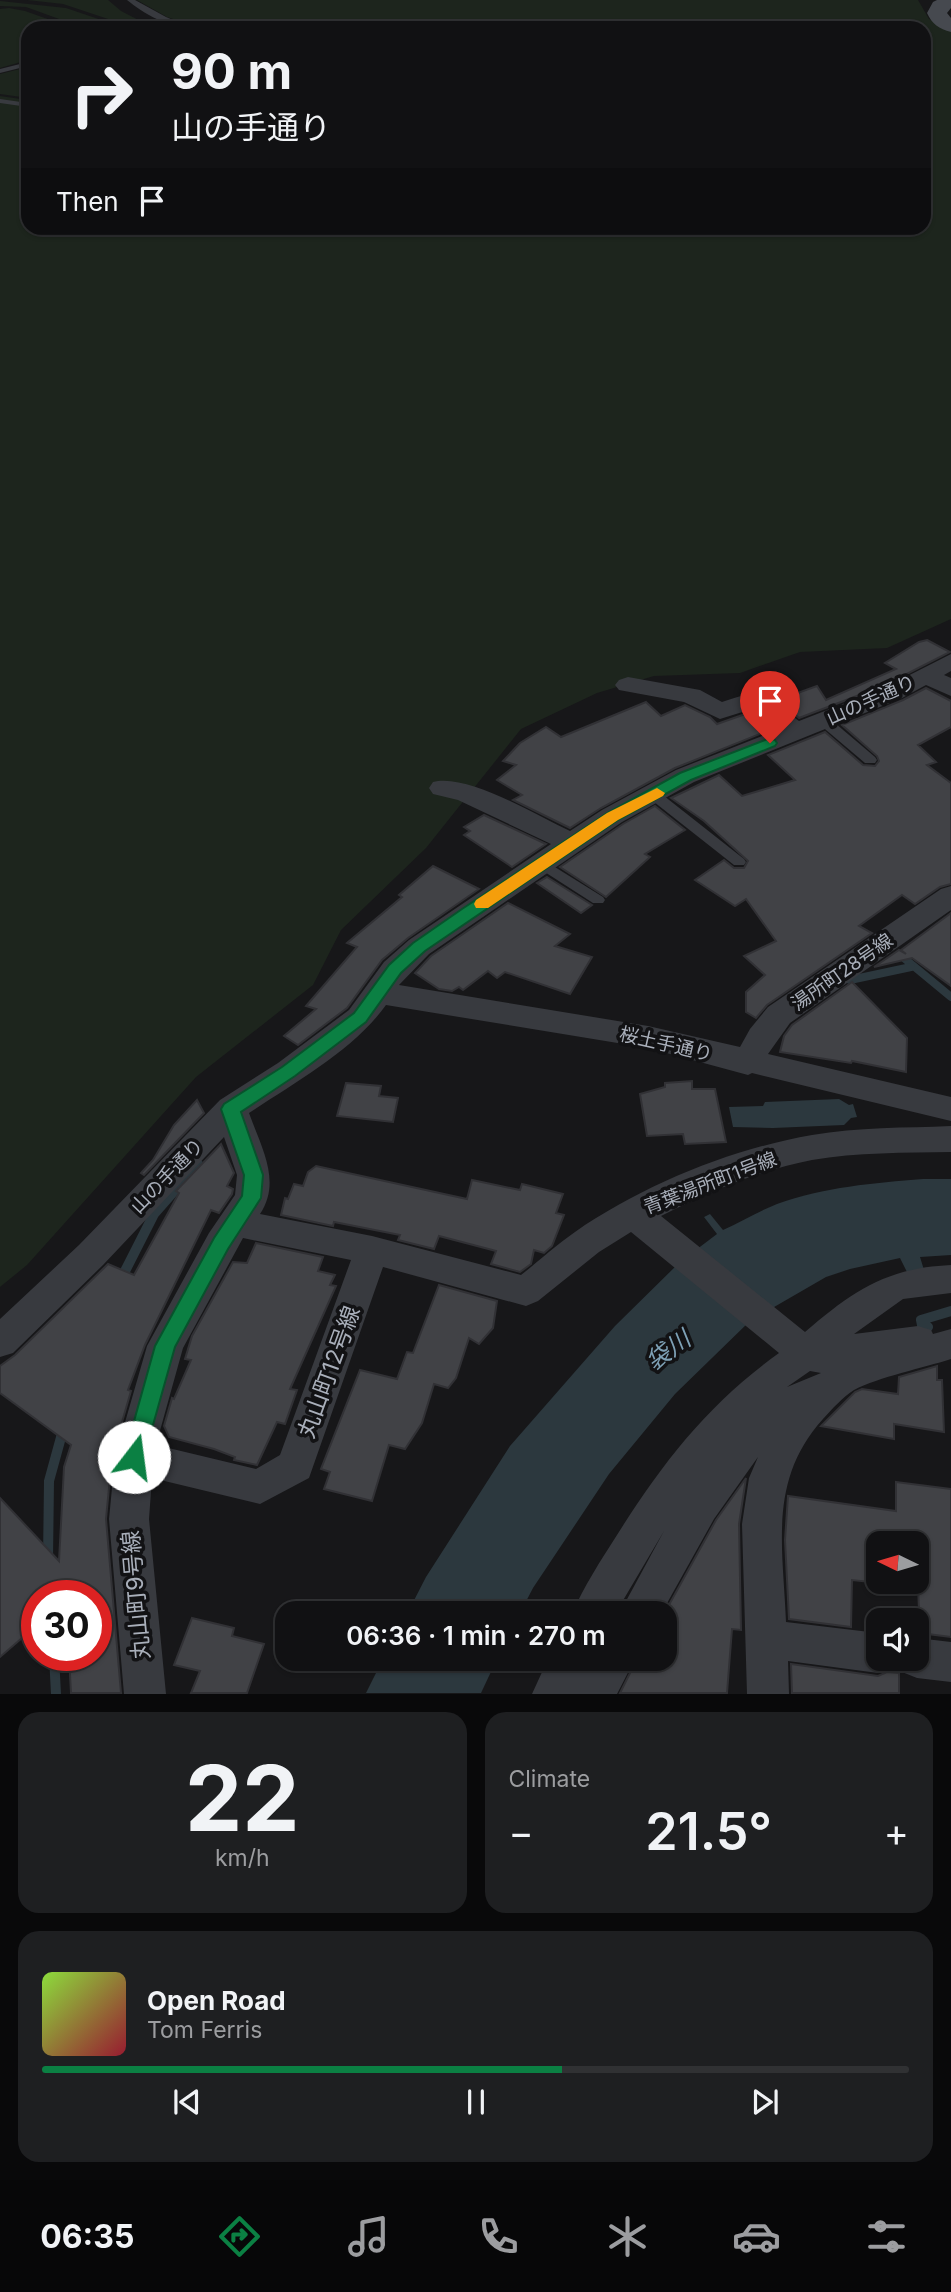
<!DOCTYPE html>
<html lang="en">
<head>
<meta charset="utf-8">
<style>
  :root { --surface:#111113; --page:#1e1f21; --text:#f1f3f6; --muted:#9c9da0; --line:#303133; --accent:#0b8043 }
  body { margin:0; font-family:Inter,"Noto Sans JP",sans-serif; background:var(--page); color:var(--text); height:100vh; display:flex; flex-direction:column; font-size:26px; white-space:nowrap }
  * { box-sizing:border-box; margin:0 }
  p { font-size:23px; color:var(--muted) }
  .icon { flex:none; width:38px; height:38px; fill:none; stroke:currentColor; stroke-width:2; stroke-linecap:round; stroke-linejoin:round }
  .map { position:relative; height:1694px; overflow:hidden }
  .drawer { display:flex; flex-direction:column; gap:18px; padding:18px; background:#09090a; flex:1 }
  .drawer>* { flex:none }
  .top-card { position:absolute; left:21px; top:21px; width:910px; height:214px; border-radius:21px; box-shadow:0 2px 5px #0004,0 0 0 2px var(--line); background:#111113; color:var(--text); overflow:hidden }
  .needle { width:46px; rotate:275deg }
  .tools { position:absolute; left:866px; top:1531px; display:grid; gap:14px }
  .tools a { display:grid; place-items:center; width:63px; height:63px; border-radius:14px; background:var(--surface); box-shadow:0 2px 5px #0004,0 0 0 2px var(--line); font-size:35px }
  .speed { position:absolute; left:21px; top:1580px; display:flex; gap:14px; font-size:35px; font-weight:700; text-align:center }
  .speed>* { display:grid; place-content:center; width:91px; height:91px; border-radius:50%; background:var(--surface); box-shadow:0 2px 5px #0004,0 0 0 2px var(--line); line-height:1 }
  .speed .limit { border:10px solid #d22; background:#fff; color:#111 }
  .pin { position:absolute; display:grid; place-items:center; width:60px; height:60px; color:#fff; margin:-72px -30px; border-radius:50% 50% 50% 0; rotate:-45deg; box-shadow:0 0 7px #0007 }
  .pin .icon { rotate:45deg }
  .me { position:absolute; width:77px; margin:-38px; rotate:15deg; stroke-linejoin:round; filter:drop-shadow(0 0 5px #0008) }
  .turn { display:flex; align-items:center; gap:24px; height:147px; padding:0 35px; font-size:32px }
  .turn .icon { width:91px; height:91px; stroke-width:2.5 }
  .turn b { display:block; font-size:49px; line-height:60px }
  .then { display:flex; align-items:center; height:66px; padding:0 35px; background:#0003; gap:14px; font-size:26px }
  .big { font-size:52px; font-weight:600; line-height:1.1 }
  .drawer .card { flex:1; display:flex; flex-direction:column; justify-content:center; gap:10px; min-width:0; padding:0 24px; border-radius:21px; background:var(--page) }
  .drawer .dial { align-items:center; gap:0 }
  .dial b { font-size:91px; line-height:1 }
  .song { display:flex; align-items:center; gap:21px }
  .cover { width:84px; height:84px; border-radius:10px; background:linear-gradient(135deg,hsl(90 70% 55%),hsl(350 70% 35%)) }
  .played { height:7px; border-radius:4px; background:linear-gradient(90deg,var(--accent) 60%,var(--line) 60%) }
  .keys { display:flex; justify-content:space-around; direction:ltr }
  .heat { display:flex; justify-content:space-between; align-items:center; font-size:38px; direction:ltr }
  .drawer .tiles { flex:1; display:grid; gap:18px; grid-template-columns:1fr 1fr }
  .card:last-child { grid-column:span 2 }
  .trip { position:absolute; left:275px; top:1601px; width:402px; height:70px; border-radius:21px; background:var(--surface); box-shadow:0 2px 5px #0004,0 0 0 2px var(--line); font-weight:600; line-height:70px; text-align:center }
  .tabs { display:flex; height:112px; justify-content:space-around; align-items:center; background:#070708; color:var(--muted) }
  .tabs .icon { width:49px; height:49px }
  .tabs .selected { color:var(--accent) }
  .tabs b { font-size:32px; color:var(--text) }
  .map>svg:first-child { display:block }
  .green { fill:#1d251d }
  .water { fill:#2c383e }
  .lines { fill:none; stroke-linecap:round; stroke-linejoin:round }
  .stream-far1 { stroke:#2c383e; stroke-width:8 }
  .stream { stroke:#2c383e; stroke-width:10 }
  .building { fill:#414246; stroke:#313135; stroke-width:2; fill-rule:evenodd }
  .lane { fill:#383a3f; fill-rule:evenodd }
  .street { fill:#383a3f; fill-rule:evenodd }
  .secondary { fill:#46494f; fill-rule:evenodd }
  .route { fill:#0b8043; stroke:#07532c; stroke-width:2 }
  .slow { fill:#f59e0b }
  .labels { text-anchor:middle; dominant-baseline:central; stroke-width:7; stroke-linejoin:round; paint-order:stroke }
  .street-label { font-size:19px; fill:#a9afba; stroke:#121214 }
  .near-street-label { font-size:23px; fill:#a9afba; stroke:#121214 }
  .near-water-label { font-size:24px; font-style:italic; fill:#7ea1b6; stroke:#121214 }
</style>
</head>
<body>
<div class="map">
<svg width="951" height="1694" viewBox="0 0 951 1694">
  <rect width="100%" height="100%" fill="#171719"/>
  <g class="green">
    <polygon points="27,0 108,0 121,11 154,28 135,28 63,4"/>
    <polygon points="137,0 918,0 929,19 951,31 951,619 887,648 800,652 740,673 654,676 597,693 521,729 426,848 341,930 313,985 196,1077 27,1265 0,1287 0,96 28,100 28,228 924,228 924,28 200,28 167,17"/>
    <polygon points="0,1 66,8 125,28 84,28 26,7 0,6"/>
    <polygon points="9,8 25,11 73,28 28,28 28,60 0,68 0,9"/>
    <polygon points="28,67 28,98 0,94 0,74"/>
  </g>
  <g class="water">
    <polygon points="839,1099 849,1105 853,1104 857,1117 851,1118 844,1125 773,1128 733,1127 729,1107 763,1106 765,1102"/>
    <path d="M923 1179H951V1255L920 1257 924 1270 907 1272 900 1258 850 1269 826 1277 750 1321 675 1394 609 1474 533 1588 520 1613 407 1614 426 1577 510 1446 615 1326 680 1262 717 1234 704 1217 710 1214 723 1230C741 1222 759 1211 777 1204 824 1187 874 1183 923 1179Z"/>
    <polygon points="383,1659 497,1659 481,1693 366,1693"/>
  </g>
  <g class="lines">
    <g class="stream-far1">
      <polyline points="899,954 951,997"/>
      <polyline points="850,980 911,967"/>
    </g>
    <g class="stream">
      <polyline points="120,1281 154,1214 198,1164"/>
      <polyline points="928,1327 922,1325 921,1320 951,1311"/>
      <polyline points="48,1559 49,1481 63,1430"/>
      <polyline points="54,1656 56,1694"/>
    </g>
  </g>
  <g class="building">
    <polygon points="927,640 950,652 883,686 799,718 778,700 817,686 826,700 896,669 885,663 919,642"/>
    <polygon points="926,688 951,701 951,727 918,745 936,762 927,765 951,783 951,884 940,887 915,904 902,895 859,926 872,933 767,1005 756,1018 746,1012 746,992 765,975 744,956 776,941 746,899 735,906 695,880 724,860 734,868 744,868 748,861 704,821 671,798 719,775 742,796 795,780 768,755 825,732 863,765 875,766 879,761 877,756 842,725 903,700"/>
    <polygon points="646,702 661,716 685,705 710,717 717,724 751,712 772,729 675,768 601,808 570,828 513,800 522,795 497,780 516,765 503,761 520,743 546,727 561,737"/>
    <polygon points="655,806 685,830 645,854 650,857 606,897 560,867 623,824"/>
    <polygon points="484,815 546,844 512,867 464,835 470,831 464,827"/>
    <polygon points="433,866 479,889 408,938 382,960 347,1008 298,1045 284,1036 316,1009 306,1006 357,947 347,943 402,897 399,895"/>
    <polygon points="547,877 592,905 581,913 537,883"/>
    <polygon points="508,903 570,934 555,946 592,957 570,994 505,972 497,978 488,971 463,990 459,987 452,991 439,989 415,973 431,956"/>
    <polygon points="951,913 951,986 912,958 874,967 899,950 906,954 901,950"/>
    <polygon points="852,982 907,1038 906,1072 852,1061 851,1063 780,1052 784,1036 792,1025"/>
    <polygon points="692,1081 692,1089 715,1089 726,1142 685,1144 683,1134 647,1136 640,1094 665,1087 665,1083"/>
    <polygon points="346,1083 381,1086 379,1096 398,1098 393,1122 337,1116"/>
    <polygon points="197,1100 204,1113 144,1175 141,1173 153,1160 174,1125"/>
    <polygon points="221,1144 234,1173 227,1186 233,1189 232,1194 219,1213 211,1210 145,1345 128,1390 131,1391 112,1457 106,1519 121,1693 71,1693 69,1656 96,1656 96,1596 37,1596 37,1625 0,1657 0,1498 59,1561 64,1467 71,1445 0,1393 0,1366 15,1355 108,1264 134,1275 179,1193 176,1191"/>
    <polygon points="316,1166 467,1199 472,1180 520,1190 522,1184 563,1194 556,1213 564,1215 552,1246 544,1253 534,1250 531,1264 520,1272 491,1264 496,1251 439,1236 434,1249 398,1240 400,1235 334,1222 333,1226 281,1215 285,1198 288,1199 294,1184 303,1186 308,1172"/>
    <polygon points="256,1243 323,1257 318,1271 335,1275 330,1285 336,1286 290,1389 297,1390 285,1424 277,1422 257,1465 234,1460 235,1457 214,1449 169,1437 164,1426 172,1398 174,1399 191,1360 185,1359 192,1336 233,1262 247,1263"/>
    <polygon points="439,1285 497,1301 493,1328 479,1344 469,1338 456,1378 448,1388 434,1384 422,1423 405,1449 389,1445 372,1501 324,1489 330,1472 321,1469 360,1370 397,1379 407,1352 413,1353"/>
    <polygon points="937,1366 937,1380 942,1380 944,1432 894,1424 894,1439 821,1426 855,1392 862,1389 898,1394 899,1377"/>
    <polygon points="746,1478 739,1524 741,1630 732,1629 727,1693 620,1693 637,1659 665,1659 665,1612 716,1520"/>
    <path d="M896 1482 951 1489V1637L920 1633 918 1587 852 1580 851 1627 789 1619 785 1540 788 1496 896 1511ZM878 1544H917V1582H878Z"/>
    <polygon points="192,1618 234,1628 232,1636 264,1644 247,1693 191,1693 200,1671 174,1665"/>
    <polygon points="791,1664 878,1676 887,1672 899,1673 899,1693 792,1693"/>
  </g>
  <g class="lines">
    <g class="lane">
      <path d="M127 0H135L166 17 192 28C169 28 144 14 127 0Z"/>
      <polygon points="28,62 28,66 0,73 0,69"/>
      <polygon points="0,99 28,103 28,107 0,103"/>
      <polygon points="824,717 829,718 875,757 877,760 875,763 865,763 819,724 818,721"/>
      <polygon points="654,791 659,792 744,859 746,862 744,865 734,865 649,798 647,795 649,792"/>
      <polygon points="542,859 603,897 605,900 603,903 593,903 537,867 535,864"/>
    </g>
    <g class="street">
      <path d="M951 654V671L944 675 951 678V696L926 685 902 698 694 782 622 822 429 954 399 985 648 1026 740 1047 750 1029 768 1007 941 889 951 886V910L790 1023 768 1054 951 1097V1121L752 1073 748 1075 648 1048 386 1005C354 1050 294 1083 249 1113 261 1147 282 1181 260 1214L372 1236 521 1275C539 1261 556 1245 575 1232 643 1185 731 1149 812 1135 858 1127 905 1128 951 1126V1152C905 1153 857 1152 812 1160 759 1170 709 1192 661 1216L805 1332C853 1291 886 1268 951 1265V1293L903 1299 854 1334 918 1326 931 1330 933 1334 951 1329V1359C923 1368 879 1377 854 1390 842 1398 833 1408 823 1419 768 1480 783 1546 786 1622L878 1633V1659H896L893 1667 878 1673 788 1661 789 1694H747L742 1524 749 1478 758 1457 714 1519 661 1614H619L664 1531 615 1614H572C584 1586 601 1560 617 1535 663 1462 708 1404 779 1353L631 1232 599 1252 538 1301 526 1306 383 1267 309 1478 260 1504 152 1478 149 1519 166 1694H124L109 1519 115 1457 147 1346 209 1233 235 1195 237 1175 224 1137 103 1265 13 1353 0 1357V1319L79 1245 220 1100 278 1063 349 1010 384 962 409 940 551 844 458 800 433 794 429 788 433 782C468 773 537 816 570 831L602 810 676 770 777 730 752 709 720 719 684 702 619 690 615 685 619 680 628 677 700 690 722 702C769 686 763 692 799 721L884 688ZM243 1238 351 1260 280 1455 256 1469 156 1445 183 1348ZM810 1371 821 1373 787 1387Z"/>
      <polygon points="917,1638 951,1642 951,1682 917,1678 902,1672 897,1659 917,1659"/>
      <polygon points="548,1659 590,1659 586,1667 591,1659 635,1659 617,1694 532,1694"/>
    </g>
    <path class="secondary" d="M937 0H951V8L947 13 951 18V32C939 29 932 24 927 13L933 2Z"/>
  </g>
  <polygon class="route" points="770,738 775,740 777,743 775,746 691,780 618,820 425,951 401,973 366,1022 295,1076 241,1112 263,1175 261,1198 228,1249 175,1347 142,1464 134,1467 127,1464 124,1457 155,1346 214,1238 242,1196 244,1175 221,1109 224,1104 282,1067 354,1013 389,965 413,943 462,909 607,813 680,773"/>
  <polygon class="slow" points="657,788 665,793 663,796 618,820 488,908 476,908 474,904 476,900 607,813"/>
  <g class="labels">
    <g class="street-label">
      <text transform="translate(871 700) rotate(-24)">山の手通り</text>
      <text transform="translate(842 972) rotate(-35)">湯所町28号線</text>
      <text transform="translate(666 1044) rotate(13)">桜土手通り</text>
      <text transform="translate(167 1176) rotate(-46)">山の手通り</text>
      <text transform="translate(710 1183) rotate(-21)">青葉湯所町1号線</text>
    </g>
    <g class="near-street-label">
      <text transform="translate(329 1372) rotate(-70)">丸山町12号線</text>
      <text transform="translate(136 1595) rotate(-95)">丸山町9号線</text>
    </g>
    <g class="near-water-label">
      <text transform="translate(668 1350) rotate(-36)">袋川</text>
    </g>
  </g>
</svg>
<div class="tools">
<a><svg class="needle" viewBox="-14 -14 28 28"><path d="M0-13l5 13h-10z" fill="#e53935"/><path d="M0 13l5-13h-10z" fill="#9c9da0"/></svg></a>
<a><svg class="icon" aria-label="sound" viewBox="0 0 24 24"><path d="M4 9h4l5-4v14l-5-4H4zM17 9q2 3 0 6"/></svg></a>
</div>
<div class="speed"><div class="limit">30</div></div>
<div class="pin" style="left:770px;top:743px;background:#d93025"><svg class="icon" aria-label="arrive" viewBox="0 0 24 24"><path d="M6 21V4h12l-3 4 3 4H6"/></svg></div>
<svg class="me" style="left:134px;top:1457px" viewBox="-20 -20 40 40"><circle r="19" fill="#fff"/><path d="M0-13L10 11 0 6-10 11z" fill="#0b8043"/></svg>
<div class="trip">06:36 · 1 min · 270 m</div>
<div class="top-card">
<div class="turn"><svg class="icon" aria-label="right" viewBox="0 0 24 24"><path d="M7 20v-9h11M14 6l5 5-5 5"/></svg><div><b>90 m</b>山の手通り</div></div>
<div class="then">Then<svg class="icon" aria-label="arrive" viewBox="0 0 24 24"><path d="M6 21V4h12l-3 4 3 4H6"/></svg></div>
</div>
</div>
<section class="drawer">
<div class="tiles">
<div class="card dial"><b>22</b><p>km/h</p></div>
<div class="card"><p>Climate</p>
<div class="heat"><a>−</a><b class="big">21.5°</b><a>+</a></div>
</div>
<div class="card">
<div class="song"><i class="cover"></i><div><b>Open Road</b><p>Tom Ferris</p></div></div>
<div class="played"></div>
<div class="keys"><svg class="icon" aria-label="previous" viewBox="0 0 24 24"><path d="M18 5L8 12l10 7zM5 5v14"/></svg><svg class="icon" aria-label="pause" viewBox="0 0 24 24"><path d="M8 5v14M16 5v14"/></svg><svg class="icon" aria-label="next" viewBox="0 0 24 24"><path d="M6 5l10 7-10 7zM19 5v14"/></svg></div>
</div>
</div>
</section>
<nav class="tabs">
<b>06:35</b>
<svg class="icon selected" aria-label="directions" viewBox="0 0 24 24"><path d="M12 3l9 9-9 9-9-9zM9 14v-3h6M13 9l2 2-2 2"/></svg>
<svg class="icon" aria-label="music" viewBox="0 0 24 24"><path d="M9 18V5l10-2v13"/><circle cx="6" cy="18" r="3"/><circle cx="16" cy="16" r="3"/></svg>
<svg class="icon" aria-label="phone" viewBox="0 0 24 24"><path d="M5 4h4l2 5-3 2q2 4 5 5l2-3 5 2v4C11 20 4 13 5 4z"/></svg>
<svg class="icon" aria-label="climate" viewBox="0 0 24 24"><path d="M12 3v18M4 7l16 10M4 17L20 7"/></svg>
<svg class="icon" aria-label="car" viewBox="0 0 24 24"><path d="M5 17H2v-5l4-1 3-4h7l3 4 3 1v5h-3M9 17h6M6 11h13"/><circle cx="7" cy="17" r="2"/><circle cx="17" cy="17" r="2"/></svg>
<svg class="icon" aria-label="filters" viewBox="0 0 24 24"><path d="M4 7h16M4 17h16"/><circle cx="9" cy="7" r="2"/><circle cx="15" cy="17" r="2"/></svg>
</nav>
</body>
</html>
